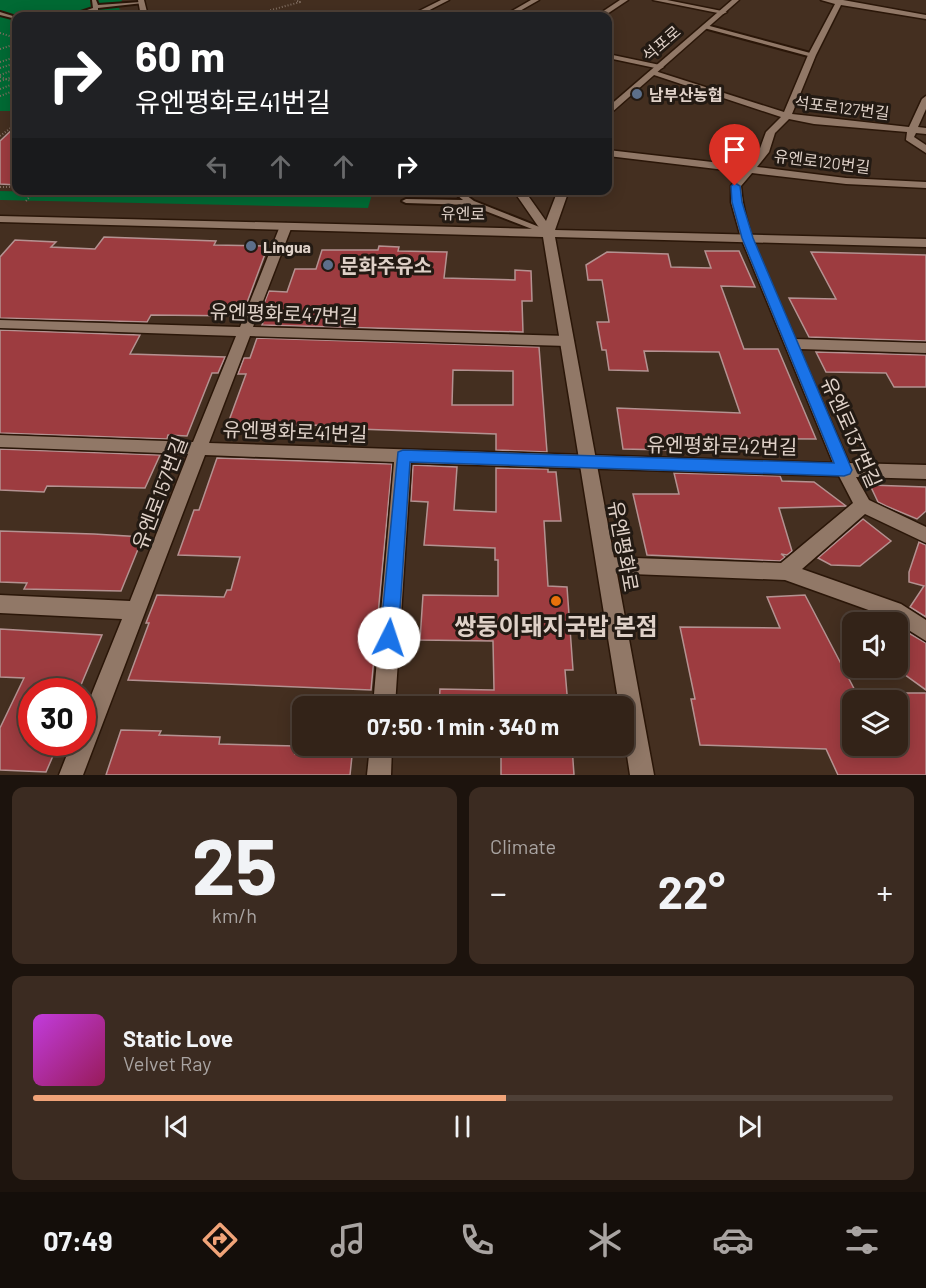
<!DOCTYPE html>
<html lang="en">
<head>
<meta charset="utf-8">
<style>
  :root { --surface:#332318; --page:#3b2b21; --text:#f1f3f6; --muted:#a9a4a2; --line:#4e4037; --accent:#f0a378 }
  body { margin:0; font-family:Barlow,"Noto Sans KR",sans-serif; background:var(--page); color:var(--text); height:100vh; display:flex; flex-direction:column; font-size:22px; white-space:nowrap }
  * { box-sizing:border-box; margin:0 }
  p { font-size:20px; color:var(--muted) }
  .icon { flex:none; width:33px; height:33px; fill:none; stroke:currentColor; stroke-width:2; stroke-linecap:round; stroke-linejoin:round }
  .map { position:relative; height:775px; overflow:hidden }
  .details { display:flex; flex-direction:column; gap:12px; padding:12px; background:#1c130d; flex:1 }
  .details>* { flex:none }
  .guide { position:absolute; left:12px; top:12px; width:600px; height:183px; border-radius:12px; box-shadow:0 3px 15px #0003,0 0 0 2px var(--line); background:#202124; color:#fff; overflow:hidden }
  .buttons { position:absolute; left:842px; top:612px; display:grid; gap:12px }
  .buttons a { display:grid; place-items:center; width:66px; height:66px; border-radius:12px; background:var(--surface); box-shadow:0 3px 15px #0003,0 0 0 2px var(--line); font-size:30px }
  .speed { position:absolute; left:18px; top:678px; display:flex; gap:12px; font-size:30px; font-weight:700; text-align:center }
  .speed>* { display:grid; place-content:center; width:78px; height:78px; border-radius:50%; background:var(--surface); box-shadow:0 3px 15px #0003,0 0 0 2px var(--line); line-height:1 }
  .speed .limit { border:9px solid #d22; background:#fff; color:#111 }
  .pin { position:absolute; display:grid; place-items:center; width:51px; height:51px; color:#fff; margin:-62px -26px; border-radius:50% 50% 50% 0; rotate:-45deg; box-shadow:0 0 6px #0007 }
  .pin .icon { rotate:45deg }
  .me { position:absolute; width:66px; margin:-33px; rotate:4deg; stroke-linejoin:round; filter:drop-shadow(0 0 4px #0008) }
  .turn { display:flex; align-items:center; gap:21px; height:126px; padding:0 24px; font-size:27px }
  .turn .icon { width:78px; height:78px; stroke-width:2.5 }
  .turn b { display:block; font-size:42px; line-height:51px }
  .lanes { display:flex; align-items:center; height:57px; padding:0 24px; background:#0003; justify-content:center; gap:30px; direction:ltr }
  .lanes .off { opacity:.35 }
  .big { font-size:45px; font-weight:700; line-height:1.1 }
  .details .card { flex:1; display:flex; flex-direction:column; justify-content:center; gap:9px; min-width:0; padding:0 21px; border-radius:12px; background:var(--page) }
  .details .dial { align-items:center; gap:0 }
  .dial b { font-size:78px; line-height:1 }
  .song { display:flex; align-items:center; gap:18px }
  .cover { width:72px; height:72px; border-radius:9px; background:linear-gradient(135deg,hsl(290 70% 55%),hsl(330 70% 35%)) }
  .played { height:6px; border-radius:3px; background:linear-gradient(90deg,var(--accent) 55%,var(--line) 55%) }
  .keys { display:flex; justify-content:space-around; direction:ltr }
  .heat { display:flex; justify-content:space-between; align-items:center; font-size:33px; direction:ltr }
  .details .tiles { flex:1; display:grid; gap:12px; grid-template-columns:1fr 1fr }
  .card:last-child { grid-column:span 2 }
  .trip { position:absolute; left:292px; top:696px; width:342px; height:60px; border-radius:12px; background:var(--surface); box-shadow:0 3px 15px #0003,0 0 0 2px var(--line); font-weight:700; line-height:60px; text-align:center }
  .tab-bar { display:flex; height:96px; justify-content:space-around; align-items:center; background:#140e0a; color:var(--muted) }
  .tab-bar .icon { width:42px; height:42px }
  .tab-bar .selected { color:var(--accent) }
  .tab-bar b { font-size:27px; color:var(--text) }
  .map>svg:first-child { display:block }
  .green { fill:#016a34 }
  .building { fill:#9d3c40; stroke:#b49291; stroke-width:1.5; fill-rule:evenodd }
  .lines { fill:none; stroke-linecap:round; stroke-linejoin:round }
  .lane-casing { stroke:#2a1608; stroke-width:4 }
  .street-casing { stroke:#2a1608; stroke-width:3 }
  .secondary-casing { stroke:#2a1608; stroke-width:3 }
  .path { stroke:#816f62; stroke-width:2; stroke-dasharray:1 2; stroke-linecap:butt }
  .lane { fill:#917867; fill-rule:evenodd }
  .street { fill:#917867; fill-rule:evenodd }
  .secondary { fill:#917867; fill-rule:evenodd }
  .route { fill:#1a73e8; stroke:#114b97; stroke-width:1.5 }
  .service-dot { fill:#5c6f8a; stroke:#231a13; stroke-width:2 }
  .food-dot { fill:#e8710a; stroke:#231a13; stroke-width:2 }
  .labels { text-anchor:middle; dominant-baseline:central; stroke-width:6; stroke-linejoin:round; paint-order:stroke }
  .far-street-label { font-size:16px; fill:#dfd1c8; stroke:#231a13 }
  .far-poi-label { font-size:16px; font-weight:bold; fill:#dfd1c8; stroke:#231a13; text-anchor:start }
  .poi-label { font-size:20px; font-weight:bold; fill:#dfd1c8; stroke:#231a13; text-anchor:start }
  .street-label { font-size:20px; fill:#dfd1c8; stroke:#231a13 }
  .near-poi-label { font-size:24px; font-weight:bold; fill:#dfd1c8; stroke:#231a13 }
</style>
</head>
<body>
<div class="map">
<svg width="926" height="775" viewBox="0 0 926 775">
  <rect width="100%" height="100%" fill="#442f20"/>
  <g class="green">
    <polygon points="0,0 122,0 119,9 121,10 123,16 16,16 16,111 0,111"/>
    <polygon points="90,190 373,190 373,191 368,208 0,200 0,191 87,193"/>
  </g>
  <g class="building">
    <polygon points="16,126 16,185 0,184 0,141"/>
    <polygon points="104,237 216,241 214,245 268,246 242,316 151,315 147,322 0,318 0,257 15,240 56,242 51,247 95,249"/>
    <polygon points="379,246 399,247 398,251 447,252 444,278 515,280 515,270 531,271 532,301 522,301 523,332 262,325 265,317 259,316 269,291 287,292 295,269 316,269 322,250 378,250"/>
    <polygon points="705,251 739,251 755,287 721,286 744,349 778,349 816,439 664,438 666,450 623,449 617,408 740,413 719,352 644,351 648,371 609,370 606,350 602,350 597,322 609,322 602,280 588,280 586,265 607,252 668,254 671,267 711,268"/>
    <polygon points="811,252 926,255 926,341 809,337 789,298 836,299"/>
    <polygon points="0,330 140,335 130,354 225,357 218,373 212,373 187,436 168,435 167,439 0,433"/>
    <path d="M257 338 539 347 547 452 496 450V434L330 428 331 425 227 426 246 374H238L244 358H250ZM453 370 513 371V405H452Z"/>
    <polygon points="816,352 926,355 926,387 894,387 886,373 826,372"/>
    <polygon points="0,449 160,455 145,488 47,486 44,492 0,490"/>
    <polygon points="217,458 392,464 371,690 128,680 149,623 146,623 157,595 224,597 227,590 231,590 240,557 178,555 194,510 199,510"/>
    <polygon points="413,465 457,467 454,510 496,512 496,468 548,469 548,472 556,472 561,521 544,521 548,586 567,587 573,670 565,670 568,706 439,706 440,689 494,690 493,641 420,640 423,595 498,596 498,560 495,560 495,548 424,545 428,502 411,501"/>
    <polygon points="674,473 780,476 782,481 814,482 846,506 779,508 792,551 787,555 781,554 785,557 780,561 647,555 633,494 679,494"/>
    <polygon points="870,485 926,487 926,511 917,519 886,506 878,502"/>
    <polygon points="863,519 891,541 860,566 831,565 818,558"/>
    <polygon points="0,531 94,534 143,537 121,591 24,589 27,583 0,582"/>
    <polygon points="919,542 926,545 926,617 910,607 924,586 909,582 909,572"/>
    <polygon points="805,595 860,700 852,700 852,746 897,746 897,693 926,693 926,775 838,775 826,749 700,745 691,699 695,699 680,627 780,628 767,597"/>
    <polygon points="0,629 102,635 78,692 32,692 32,742 59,742 46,772 0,770 0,728 24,678 0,677"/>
    <polygon points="907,632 926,643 926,690 897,669 897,647"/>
    <polygon points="121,730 161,731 159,735 220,737 219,744 296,746 295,754 352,756 350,775 106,775"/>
    <polygon points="501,746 572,746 574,775 501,775"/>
  </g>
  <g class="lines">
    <g class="lane-casing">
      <g id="lane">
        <polygon points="92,0 96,0 98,5 141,2 143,3 98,8 98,10 78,16 72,16 72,15 93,8"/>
        <polygon points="0,12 16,17 16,19 0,15"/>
        <polygon points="706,25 814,54 815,55 812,57 704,28"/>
        <polygon points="451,190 459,190 474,201 552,232 548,234 545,234 470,205 406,203 402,201 406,199 463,200"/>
      </g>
    </g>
    <g class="street-casing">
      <g id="street">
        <polygon points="441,0 449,0 418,16 409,16"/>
        <polygon points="531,0 539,0 511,16 503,16"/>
        <polygon points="620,0 628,0 604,16 596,16"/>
        <polygon points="653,0 667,0 727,12 723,14"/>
        <path d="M821 0H843L926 15V19L841 5 816 55 792 114 909 127 922 99 926 96V109L918 127 926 128V134L916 133 914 137 926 145V153L906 140 907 132 814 124 789 119 775 133 769 152 757 167 846 178 926 182V188L846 184 752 173 741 186C745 239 775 291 795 339L926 343V353L799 349 849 463 926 465V479L856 477 869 500 926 527V543L865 514 802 569 901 604 926 620V641L888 617 785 580 606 573 599 571 597 565 599 559 606 557 781 563 853 503 839 476 411 463 395 706H373L394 462 205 455 83 775H59L72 742H82V718L122 619 0 613V595L130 601 188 454 0 447V435L193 442 236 336 0 328V320L240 327 280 226 286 223 292 226 253 327 567 336 574 341 567 346 250 336 209 443 833 463 741 238 731 202V186L742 172 608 156V150L747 166 759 151 766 132 781 117 648 73 655 71 784 112 808 55 835 4Z"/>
        <polygon points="608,54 660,65 664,67 660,69 608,58"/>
        <polygon points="370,746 392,746 391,775 367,775"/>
      </g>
    </g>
    <g class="secondary-casing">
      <g id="secondary">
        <polygon points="138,0 144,0 148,16 141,16"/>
        <polygon points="732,0 739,0 611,113 608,114 608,107"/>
        <polygon points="513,190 524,190 546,221 558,190 569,190 555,230 926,239 926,247 555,237 654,775 630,775 624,736 624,706 619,706 543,237 0,222 0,216 540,229"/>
      </g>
    </g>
    <g class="path">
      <polyline points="250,16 300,2 295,0"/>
      <polyline points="0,33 16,38"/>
      <polyline points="0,49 16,44"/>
      <polyline points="0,62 16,57"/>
      <polyline points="0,68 16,63"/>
      <polyline points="0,75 16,69"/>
      <polyline points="0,77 16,83"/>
      <polyline points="0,81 16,76"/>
      <polyline points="0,89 16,83"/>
      <polyline points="0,96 16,90"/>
      <polyline points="0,136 16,124"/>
      <polyline points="0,187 16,187"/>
      <polyline points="26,201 36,190"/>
    </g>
    <use href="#lane" class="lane"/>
    <use href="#street" class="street"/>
    <use href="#secondary" class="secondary"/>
  </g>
  <polygon class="route" points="735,183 740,186 742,202 753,238 852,470 850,474 844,476 410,462 398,638 396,645 389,647 383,645 380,638 398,452 403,450 834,463 742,238 732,202 731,186"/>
  <g class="service-dot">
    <circle cx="637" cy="94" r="6"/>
    <circle cx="251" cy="246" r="6"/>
    <circle cx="328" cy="265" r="6"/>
  </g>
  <circle class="food-dot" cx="556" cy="601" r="6"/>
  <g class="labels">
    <g class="far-street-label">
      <text transform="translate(661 43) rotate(-41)">석포로</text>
      <text transform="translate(842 107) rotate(7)">석포로127번길</text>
      <text transform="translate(822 161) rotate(7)">유엔로120번길</text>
      <text transform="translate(463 213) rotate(1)">유엔로</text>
    </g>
    <g class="far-poi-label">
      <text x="649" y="94">남부산농협</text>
      <text x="263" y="246">Lingua</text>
    </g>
    <g class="poi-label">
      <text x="340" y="265">문화주유소</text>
    </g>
    <g class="street-label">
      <text transform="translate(284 313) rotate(2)">유엔평화로47번길</text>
      <text transform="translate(295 431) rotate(2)">유엔평화로41번길</text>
      <text transform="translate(852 432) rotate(66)">유엔로137번길</text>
      <text transform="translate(722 445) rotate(1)">유엔평화로42번길</text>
      <text transform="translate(159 493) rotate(-69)">유엔로157번길</text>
      <text transform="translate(624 546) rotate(80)">유엔평화로</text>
    </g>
    <g class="near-poi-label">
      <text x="556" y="625">쌍둥이돼지국밥 본점</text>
    </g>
  </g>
</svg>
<div class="buttons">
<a><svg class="icon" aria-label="sound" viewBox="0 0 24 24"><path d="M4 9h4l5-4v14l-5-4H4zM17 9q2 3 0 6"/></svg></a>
<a><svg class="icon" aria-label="layers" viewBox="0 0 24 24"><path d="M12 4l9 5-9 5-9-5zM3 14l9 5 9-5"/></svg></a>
</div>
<div class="speed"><div class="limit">30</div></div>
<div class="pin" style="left:735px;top:186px;background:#d93025"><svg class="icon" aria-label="arrive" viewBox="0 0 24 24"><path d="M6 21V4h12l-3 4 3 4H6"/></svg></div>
<svg class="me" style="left:389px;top:638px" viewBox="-20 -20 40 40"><circle r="19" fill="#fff"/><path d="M0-13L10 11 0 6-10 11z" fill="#1a73e8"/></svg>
<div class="trip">07:50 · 1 min · 340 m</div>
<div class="guide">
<div class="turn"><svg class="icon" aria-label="right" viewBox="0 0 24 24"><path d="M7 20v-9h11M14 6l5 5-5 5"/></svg><div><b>60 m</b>유엔평화로41번길</div></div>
<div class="lanes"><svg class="icon off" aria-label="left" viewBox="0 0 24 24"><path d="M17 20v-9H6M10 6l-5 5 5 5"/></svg><svg class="icon off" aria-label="ahead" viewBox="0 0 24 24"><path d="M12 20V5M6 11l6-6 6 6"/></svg><svg class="icon off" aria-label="ahead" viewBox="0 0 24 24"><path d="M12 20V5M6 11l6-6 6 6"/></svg><svg class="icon" aria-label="right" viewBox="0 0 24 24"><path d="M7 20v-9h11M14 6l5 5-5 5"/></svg></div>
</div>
</div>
<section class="details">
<div class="tiles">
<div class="card dial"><b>25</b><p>km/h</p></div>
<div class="card"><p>Climate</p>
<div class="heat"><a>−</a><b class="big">22°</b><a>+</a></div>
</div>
<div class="card">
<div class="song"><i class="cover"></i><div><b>Static Love</b><p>Velvet Ray</p></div></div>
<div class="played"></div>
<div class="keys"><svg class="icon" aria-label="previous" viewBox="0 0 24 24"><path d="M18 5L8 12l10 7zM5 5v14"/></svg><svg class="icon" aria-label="pause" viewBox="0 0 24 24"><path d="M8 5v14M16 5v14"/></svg><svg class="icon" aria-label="next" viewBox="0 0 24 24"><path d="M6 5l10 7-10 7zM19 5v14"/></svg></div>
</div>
</div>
</section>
<nav class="tab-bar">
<b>07:49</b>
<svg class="icon selected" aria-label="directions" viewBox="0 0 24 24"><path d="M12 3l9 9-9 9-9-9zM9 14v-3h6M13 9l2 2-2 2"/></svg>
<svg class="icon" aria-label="music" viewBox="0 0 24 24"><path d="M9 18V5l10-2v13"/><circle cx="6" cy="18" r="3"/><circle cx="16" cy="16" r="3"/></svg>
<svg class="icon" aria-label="phone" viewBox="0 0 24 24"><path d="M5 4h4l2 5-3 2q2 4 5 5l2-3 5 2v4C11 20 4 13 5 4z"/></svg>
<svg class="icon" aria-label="climate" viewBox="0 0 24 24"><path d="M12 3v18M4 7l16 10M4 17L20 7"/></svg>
<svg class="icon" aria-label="car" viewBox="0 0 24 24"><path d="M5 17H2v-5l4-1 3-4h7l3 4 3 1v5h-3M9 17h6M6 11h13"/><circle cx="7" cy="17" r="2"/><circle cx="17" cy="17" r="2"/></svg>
<svg class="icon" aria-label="filters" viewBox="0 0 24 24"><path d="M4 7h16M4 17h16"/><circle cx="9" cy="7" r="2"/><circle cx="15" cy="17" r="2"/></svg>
</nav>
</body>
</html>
